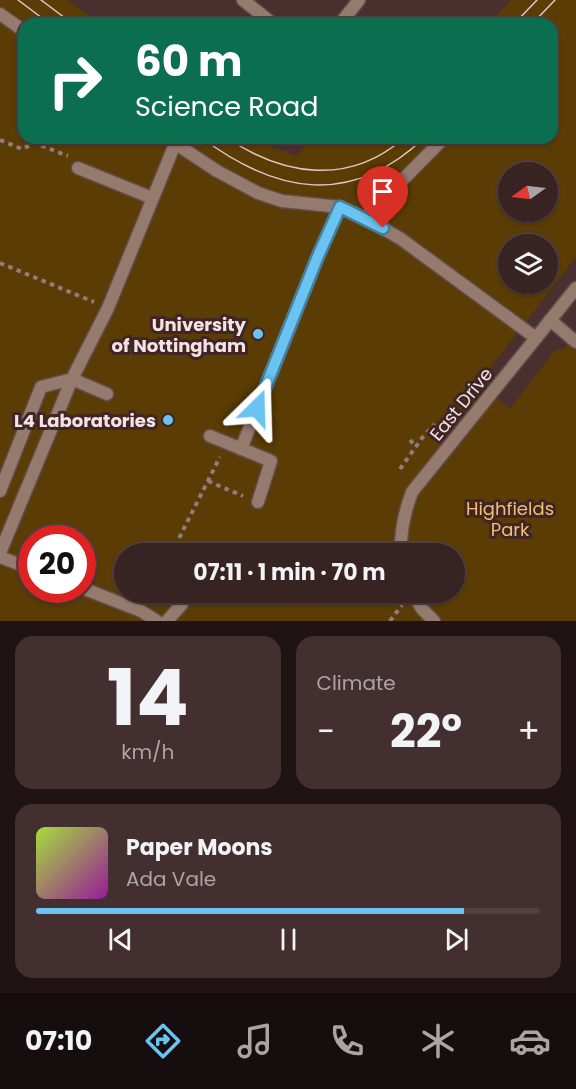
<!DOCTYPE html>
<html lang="en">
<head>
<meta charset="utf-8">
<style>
  :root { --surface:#382323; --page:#432f30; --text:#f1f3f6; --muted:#aba4a6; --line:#524041; --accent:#6ac3f1 }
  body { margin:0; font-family:Poppins,sans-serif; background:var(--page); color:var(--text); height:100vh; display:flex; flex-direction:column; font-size:22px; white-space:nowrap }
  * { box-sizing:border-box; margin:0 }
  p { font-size:20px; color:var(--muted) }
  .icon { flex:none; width:33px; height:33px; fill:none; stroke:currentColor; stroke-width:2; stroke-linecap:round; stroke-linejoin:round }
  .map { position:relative; height:621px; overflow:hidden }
  .details { display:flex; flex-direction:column; gap:15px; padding:15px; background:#1f1313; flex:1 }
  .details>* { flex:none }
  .hud { position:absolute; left:18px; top:18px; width:540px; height:126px; border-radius:18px; box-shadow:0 2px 4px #0004,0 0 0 2px var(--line); background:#0b6e4f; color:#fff; overflow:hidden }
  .needle { width:39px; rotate:256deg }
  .fabs { position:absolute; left:498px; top:162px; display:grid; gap:12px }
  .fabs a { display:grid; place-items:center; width:60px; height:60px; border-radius:50%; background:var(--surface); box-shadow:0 2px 4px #0004,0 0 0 2px var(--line); font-size:30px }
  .speed { position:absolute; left:18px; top:525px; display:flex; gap:12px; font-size:30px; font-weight:700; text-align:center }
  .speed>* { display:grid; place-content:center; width:78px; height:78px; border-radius:50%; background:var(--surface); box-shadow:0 2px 4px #0004,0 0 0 2px var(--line); line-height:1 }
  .speed .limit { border:9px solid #d22; background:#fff; color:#111 }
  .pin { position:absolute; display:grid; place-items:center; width:51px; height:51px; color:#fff; margin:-62px -26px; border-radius:50% 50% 50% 0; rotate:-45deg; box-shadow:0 0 6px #0007 }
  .pin .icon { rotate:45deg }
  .me { position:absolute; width:66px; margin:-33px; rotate:22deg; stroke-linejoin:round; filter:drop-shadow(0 0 4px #0008) }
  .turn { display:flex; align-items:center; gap:21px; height:126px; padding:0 18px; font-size:27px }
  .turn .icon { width:78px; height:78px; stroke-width:2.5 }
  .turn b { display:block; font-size:42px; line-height:51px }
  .big { font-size:45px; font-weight:700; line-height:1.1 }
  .details .widget { flex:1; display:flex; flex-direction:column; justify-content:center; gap:9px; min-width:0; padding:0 21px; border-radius:18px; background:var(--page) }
  .details .dial { align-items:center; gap:0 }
  .dial b { font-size:78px; line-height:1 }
  .song { display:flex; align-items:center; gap:18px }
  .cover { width:72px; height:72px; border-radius:9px; background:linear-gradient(135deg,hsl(80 70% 55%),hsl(300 70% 35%)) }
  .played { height:6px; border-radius:3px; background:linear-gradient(90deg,var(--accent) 85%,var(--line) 85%) }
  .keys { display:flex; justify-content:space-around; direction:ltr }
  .heat { display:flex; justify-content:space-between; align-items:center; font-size:33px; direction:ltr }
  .details .tiles { flex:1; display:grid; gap:15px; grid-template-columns:1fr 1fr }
  .widget:last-child { grid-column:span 2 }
  .trip { position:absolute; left:114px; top:543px; width:351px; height:60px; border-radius:30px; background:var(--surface); box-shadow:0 2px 4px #0004,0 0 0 2px var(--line); font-weight:700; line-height:60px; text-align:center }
  .tabs { display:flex; height:96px; justify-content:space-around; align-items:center; background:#160e0e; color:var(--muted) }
  .tabs .icon { width:42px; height:42px }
  .tabs .active { color:var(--accent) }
  .tabs b { font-size:27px; color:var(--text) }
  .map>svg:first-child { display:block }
  .green { fill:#5a3c04; fill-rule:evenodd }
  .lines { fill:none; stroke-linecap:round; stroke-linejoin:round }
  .service-casing { stroke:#654c4c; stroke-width:15 }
  .minor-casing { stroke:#654c4c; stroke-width:15 }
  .tertiary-casing { stroke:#654c4c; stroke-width:15 }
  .path { stroke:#937c7c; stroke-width:4; stroke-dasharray:4.5 4.5; stroke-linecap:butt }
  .service { stroke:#957b6e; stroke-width:12 }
  .minor { stroke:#957b6e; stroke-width:12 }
  .tertiary { stroke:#957b6e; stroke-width:12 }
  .tram { stroke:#dcc9c9; stroke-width:1.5 }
  .route-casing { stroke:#457f9d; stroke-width:15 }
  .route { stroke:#6ac3f1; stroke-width:10 }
  .poi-dot { fill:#6ac3f1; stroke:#3f2525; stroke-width:2 }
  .labels { text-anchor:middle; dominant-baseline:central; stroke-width:6; stroke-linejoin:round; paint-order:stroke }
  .poi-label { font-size:18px; font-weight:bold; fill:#f5e3e3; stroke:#3f2525; text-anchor:end }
  .street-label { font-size:18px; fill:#f5e3e3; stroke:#3f2525 }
  .park-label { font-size:18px; fill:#f3bf6f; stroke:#3f2525 }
</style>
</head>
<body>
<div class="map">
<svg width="576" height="621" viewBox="0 0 576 621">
  <rect width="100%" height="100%" fill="#4a2f2f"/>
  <path class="green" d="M0 0H67L100 24H24V138H257L270 146 297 156 313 138H552V24H488L511 0H576V257L477 385 510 409 555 350 564 349 576 332V621H0ZM508 172H548V212H508ZM508 244H548V284H508ZM32 538H82V590H32ZM124 554H454V592H124Z"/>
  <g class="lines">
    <g class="service-casing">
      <g id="service">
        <polyline points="78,168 152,198"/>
        <polyline points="365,218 444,138"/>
        <polyline points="550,320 576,342"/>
        <polyline points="210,436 271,461 258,502"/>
        <polyline points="241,449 318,256 340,207"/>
        <polyline points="0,491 41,387 72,379 107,394"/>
        <polyline points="0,553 72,379 108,308 175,144"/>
        <polyline points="0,557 32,569"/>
        <polyline points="82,588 141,611 157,621"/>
        <polyline points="167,621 182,604"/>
      </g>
    </g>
    <g class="minor-casing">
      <g id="minor">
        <polyline points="243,0 273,24"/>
        <polyline points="0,14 24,31"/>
        <polyline points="340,24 359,0"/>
        <path d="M167 138 217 171 258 193 282 201 340 207 365 218 401 239 536 338 412 492C404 513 400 531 401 554"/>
        <polyline points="412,592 422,609 434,621"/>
      </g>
    </g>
    <g class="tertiary-casing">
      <polyline id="tertiary" points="536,338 576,288"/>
    </g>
    <g class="path">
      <polyline points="0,140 22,149 35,143 68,156"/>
      <polyline points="0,263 94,302"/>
      <polyline points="410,440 416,447"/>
      <polyline points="400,469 422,438 435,424"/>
      <polyline points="208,481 243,496"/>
      <polyline points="323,551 326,554"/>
      <polyline points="171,554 220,457"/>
      <polyline points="39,590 65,601"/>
      <polyline points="380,592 398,603"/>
      <polyline points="297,602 305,592"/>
      <polyline points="390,621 402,605"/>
    </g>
    <use href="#service" class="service"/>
    <use href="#minor" class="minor"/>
    <use href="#tertiary" class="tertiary"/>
    <g class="tram">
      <polyline points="18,0 50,24"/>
      <polyline points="41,0 73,24"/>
      <polyline points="514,24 537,0"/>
      <polyline points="532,24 555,0"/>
      <path d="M202 138C277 194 351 207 424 138"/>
      <path d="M227 138C284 176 349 186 404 138"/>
    </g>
  </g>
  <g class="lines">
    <g class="route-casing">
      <polyline id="route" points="257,408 318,256 340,207 383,228"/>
    </g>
    <use href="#route" class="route"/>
  </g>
  <g class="poi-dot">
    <circle cx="258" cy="334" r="6"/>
    <circle cx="168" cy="420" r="6"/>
  </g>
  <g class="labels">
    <g class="poi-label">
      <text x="246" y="324">University<tspan x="246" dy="21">of Nottingham</tspan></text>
      <text x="156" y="420">L4 Laboratories</text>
    </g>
    <g class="street-label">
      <text transform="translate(461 404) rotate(-51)">East Drive</text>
    </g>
    <g class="park-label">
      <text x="510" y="508">Highfields<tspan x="510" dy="21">Park</tspan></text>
    </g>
  </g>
</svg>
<div class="fabs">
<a><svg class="needle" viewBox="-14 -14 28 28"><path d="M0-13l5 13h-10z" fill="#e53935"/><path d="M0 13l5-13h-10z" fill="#aba4a6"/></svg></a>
<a><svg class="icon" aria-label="layers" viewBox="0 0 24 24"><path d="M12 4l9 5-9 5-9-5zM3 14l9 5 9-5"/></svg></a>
</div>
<div class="speed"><div class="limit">20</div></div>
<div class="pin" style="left:383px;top:228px;background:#d93025"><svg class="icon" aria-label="arrive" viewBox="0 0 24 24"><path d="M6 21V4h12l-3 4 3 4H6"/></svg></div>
<svg class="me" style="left:257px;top:408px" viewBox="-20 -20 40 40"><path d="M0-17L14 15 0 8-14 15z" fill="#6ac3f1" stroke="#fff" stroke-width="4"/></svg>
<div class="trip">07:11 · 1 min · 70 m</div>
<div class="hud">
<div class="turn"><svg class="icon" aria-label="right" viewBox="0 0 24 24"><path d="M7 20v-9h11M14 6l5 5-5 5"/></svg><div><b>60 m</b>Science Road</div></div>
</div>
</div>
<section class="details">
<div class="tiles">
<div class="widget dial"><b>14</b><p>km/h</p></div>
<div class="widget"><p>Climate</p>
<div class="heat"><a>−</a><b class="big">22°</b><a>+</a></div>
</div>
<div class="widget">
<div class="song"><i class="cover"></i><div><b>Paper Moons</b><p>Ada Vale</p></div></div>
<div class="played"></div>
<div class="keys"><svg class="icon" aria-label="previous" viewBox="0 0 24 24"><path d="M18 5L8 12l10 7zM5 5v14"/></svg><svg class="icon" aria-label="pause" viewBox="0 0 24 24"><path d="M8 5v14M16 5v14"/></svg><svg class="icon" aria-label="next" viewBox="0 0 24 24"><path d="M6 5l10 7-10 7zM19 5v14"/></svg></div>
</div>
</div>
</section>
<nav class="tabs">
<b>07:10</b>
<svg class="icon active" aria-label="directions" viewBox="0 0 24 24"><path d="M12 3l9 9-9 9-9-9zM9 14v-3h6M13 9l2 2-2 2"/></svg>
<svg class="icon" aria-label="music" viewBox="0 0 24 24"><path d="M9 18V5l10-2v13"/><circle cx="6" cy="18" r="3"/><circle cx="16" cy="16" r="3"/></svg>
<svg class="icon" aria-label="phone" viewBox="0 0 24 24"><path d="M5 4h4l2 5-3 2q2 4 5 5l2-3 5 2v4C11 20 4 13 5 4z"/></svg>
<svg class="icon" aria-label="climate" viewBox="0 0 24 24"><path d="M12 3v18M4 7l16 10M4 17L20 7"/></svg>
<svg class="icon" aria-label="car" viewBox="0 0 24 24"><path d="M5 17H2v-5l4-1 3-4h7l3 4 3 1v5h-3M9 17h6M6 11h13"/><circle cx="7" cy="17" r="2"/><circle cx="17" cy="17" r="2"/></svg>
</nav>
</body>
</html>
